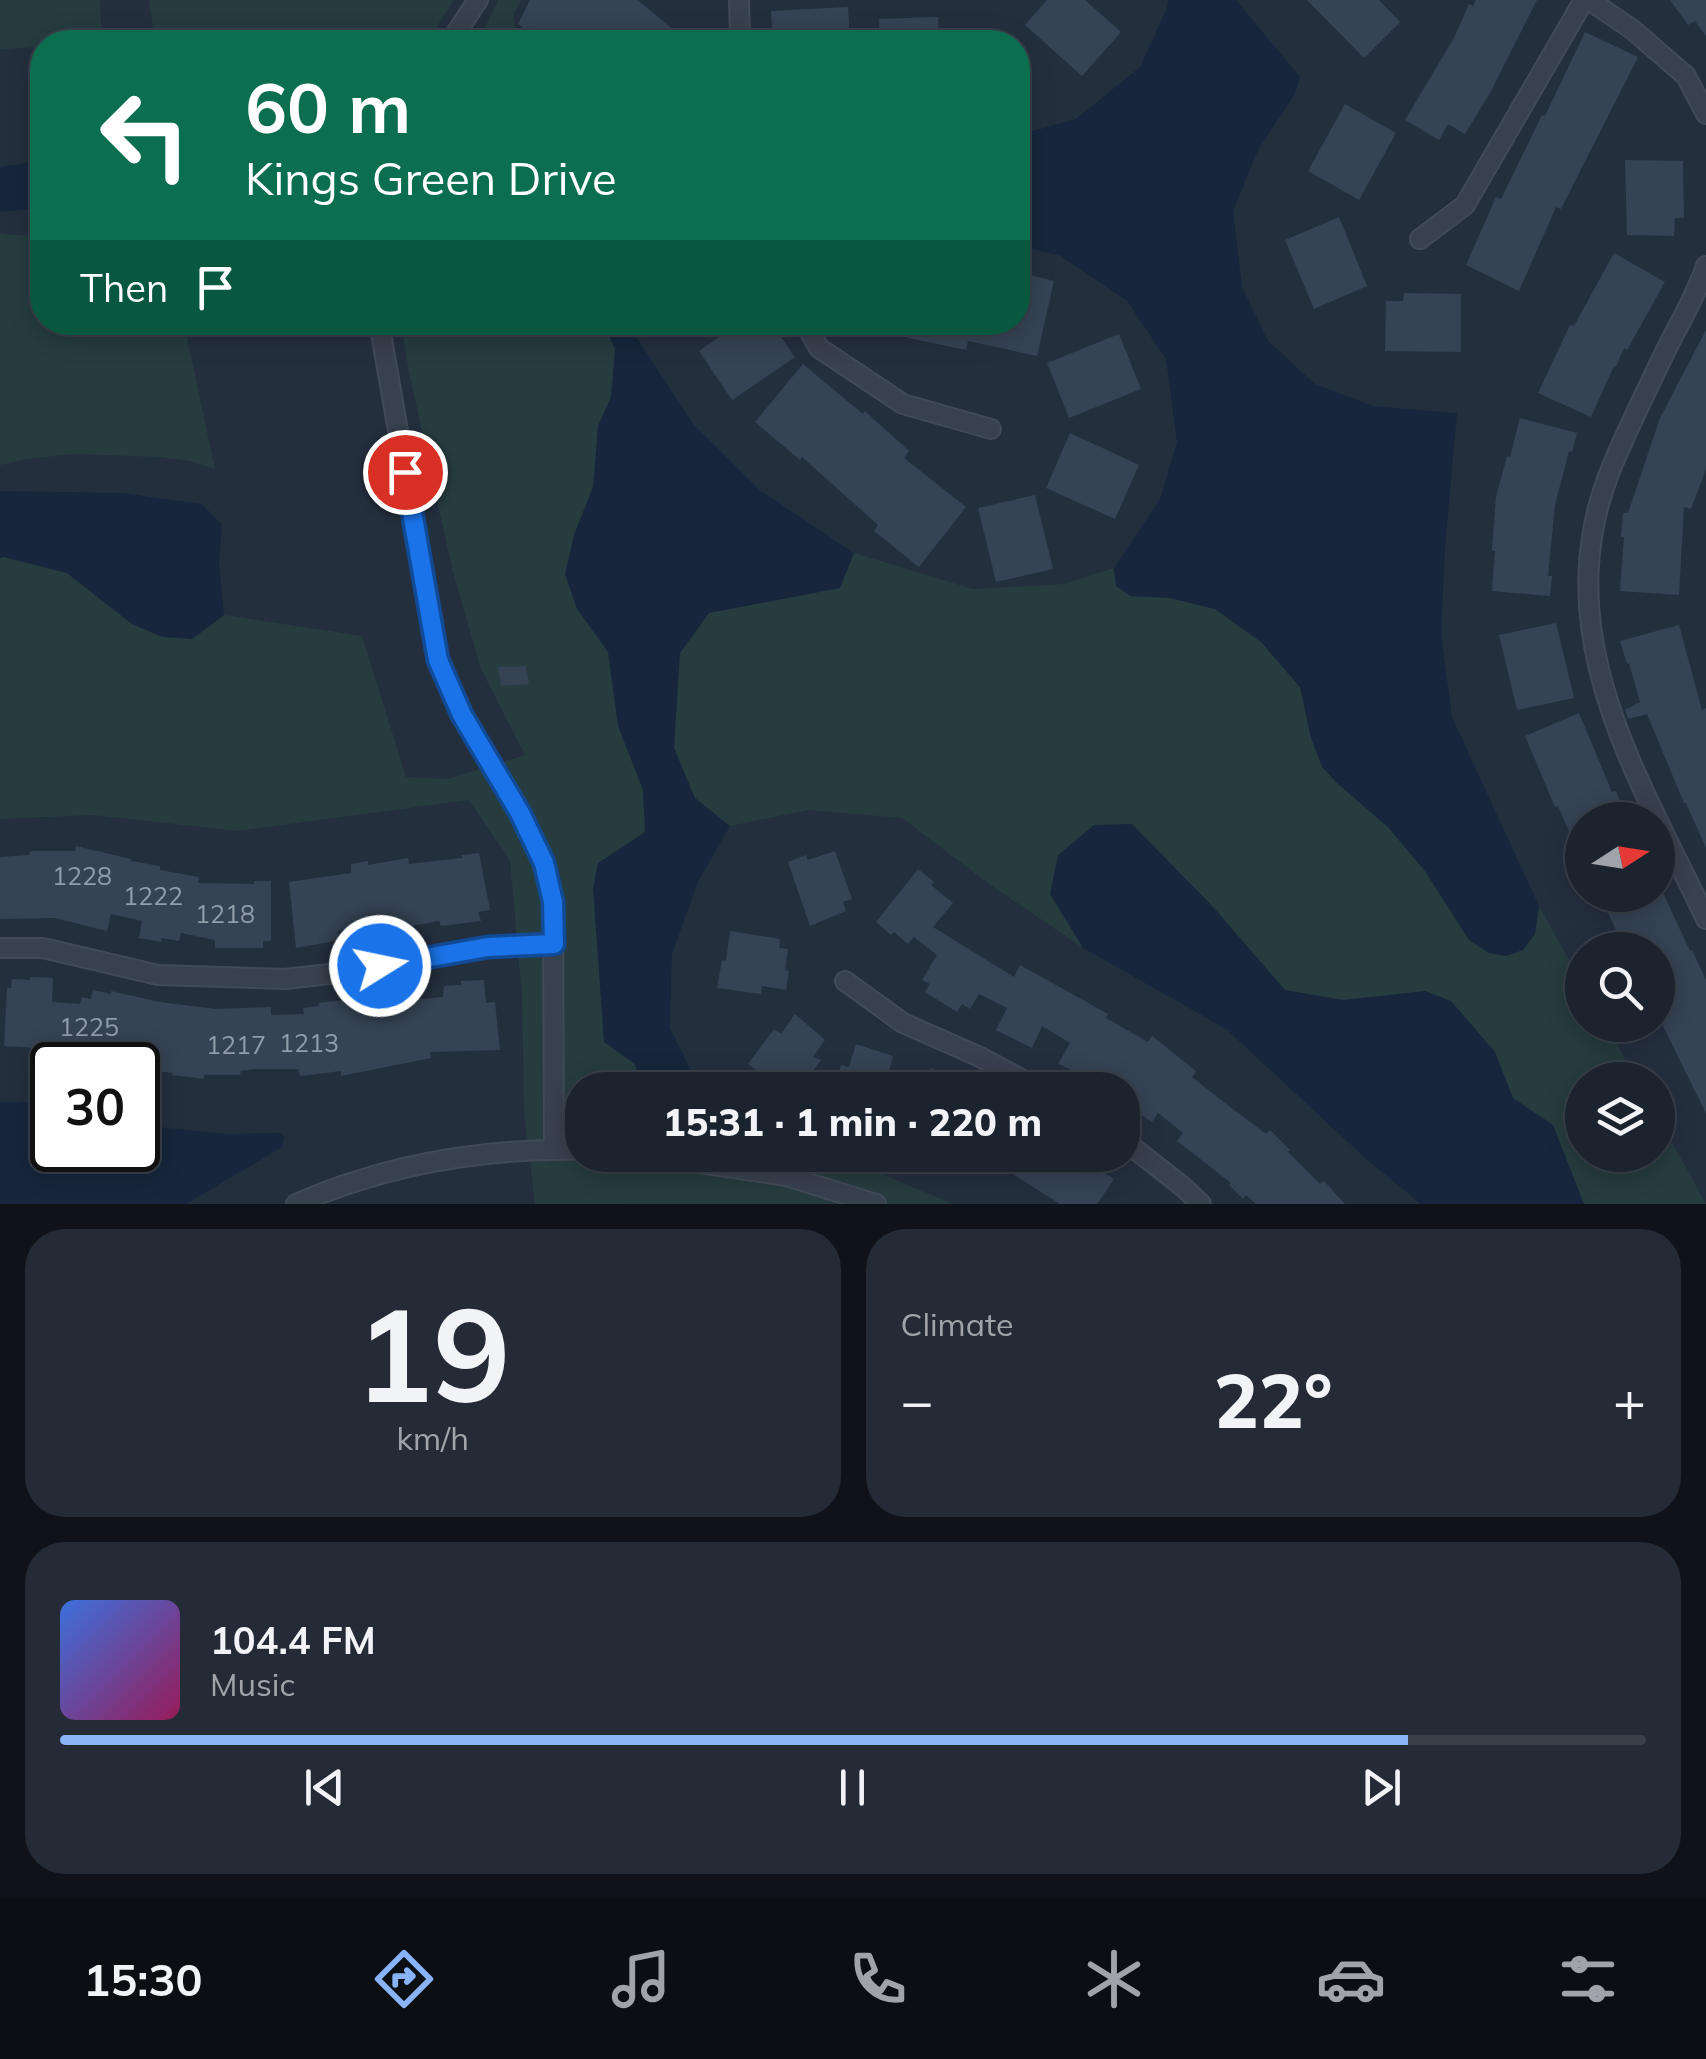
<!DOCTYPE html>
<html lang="en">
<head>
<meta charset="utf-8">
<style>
  :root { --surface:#1b232e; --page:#242b36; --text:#f1f3f6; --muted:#a0a4aa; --line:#39404a; --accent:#8ab4f8 }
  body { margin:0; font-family:Mulish,sans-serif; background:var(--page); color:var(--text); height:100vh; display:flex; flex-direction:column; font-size:38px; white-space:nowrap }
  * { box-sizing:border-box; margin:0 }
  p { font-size:32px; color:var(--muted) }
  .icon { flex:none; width:55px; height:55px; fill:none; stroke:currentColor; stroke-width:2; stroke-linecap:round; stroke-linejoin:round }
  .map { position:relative; height:1204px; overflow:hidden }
  .panel { display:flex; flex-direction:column; gap:25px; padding:25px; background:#0f1319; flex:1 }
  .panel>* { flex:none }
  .top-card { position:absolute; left:30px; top:30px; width:1000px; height:305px; border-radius:40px; box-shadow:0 5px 25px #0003,0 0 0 2px var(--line); background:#0b6e4f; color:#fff; overflow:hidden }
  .needle { width:65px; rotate:78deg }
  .fabs { position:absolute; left:1565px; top:802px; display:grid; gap:20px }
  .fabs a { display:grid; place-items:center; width:110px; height:110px; border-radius:50%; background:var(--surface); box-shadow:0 5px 25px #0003,0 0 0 2px var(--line); font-size:50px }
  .speed { position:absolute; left:30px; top:1042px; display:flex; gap:20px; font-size:50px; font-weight:700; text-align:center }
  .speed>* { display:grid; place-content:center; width:130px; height:130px; border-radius:50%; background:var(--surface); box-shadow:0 5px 25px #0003,0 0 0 2px var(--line); line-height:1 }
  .speed .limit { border:5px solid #111; border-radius:15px; background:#fff; color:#111 }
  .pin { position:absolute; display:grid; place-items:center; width:85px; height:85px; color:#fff; margin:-42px; border:5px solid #fff; border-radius:50%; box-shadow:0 2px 10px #0007 }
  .me { position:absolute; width:110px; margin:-55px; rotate:80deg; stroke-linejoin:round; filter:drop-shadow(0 0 8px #0008) }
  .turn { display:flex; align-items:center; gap:35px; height:210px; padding:0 50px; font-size:45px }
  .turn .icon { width:130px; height:130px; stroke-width:2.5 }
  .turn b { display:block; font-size:70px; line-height:85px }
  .then { display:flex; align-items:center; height:95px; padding:0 50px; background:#0003; gap:20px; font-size:38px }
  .big { font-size:75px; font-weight:800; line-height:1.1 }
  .panel .tile { flex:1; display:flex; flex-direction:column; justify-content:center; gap:15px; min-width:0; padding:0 35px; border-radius:40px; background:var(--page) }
  .panel .dial { align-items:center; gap:0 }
  .dial b { font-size:130px; line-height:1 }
  .song { display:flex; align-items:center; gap:30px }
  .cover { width:120px; height:120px; border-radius:15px; background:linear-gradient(135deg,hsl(220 70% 55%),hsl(330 70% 35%)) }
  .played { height:10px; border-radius:5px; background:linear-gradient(90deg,var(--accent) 85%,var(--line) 85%) }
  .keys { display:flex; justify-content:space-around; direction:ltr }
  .heat { display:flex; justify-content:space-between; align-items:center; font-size:55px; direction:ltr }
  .panel .tiles { flex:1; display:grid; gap:25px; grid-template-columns:1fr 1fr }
  .tile:last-child { grid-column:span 2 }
  .trip { position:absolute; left:565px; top:1072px; width:575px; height:100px; border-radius:40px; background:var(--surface); box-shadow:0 5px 25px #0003,0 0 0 2px var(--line); font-weight:800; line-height:100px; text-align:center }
  .tabs { display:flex; height:160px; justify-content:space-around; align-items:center; background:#0b0e12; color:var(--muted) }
  .tabs .icon { width:70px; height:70px }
  .tabs .current { color:var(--accent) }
  .tabs b { font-size:45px; color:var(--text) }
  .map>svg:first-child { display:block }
  .green { fill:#263c3f }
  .water { fill:#17263c }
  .building { fill:#364354 }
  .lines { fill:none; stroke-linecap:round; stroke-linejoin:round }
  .minor-casing { stroke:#414a57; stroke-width:22 }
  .minor { stroke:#38414e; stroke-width:18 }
  .route-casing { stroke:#114b97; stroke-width:25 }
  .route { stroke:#1a73e8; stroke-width:18 }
  .labels { text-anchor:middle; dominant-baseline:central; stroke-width:10; stroke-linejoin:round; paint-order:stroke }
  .number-label { font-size:25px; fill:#929caa }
</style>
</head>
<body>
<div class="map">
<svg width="1706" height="1204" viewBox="0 0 1706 1204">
  <rect width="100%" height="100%" fill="#242f3e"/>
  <g class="green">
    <polygon points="0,0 100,0 102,42 42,42 42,47 0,49"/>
    <polygon points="149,0 454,0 429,39 422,42 155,42"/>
    <polygon points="498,0 521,0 514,13 514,42 478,42"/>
    <polygon points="0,234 42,236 42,322 184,323 215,469 190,461 160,457 74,454 27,459 0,465"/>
    <polygon points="401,323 627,323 694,425 760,490 854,553 973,589 1064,584 1114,568 1116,586 1130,596 1170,598 1215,609 1261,642 1300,687 1311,738 1337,783 1388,827 1425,871 1535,934 1539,906 1582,983 1582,1025 1606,1025 1637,1080 1582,1080 1582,1155 1658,1155 1658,1117 1706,1204 1421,1204 1366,1159 1226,1029 1083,948 992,886 902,818 808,810 730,826 698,882 672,954 670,1028 701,1090 582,1090 582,1155 837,1155 953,1204 535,1204 524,1111 522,996 510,860 469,800 238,831 93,815 0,819 0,558 4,557 67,573 132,624 192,639 224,615 362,636 406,777 448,779 525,755 481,669 452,568 409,372"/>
  </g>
  <g class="water">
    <polygon points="1168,0 1236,0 1300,77 1295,94 1259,148 1233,211 1242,287 1268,341 1315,384 1373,406 1457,413 1445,547 1441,634 1452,717 1539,906 1535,934 1523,950 1506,956 1489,953 1469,940 1425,871 1388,827 1337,783 1322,767 1311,738 1300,687 1261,642 1215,609 1170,598 1131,596 1116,586 1114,568 1160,499 1177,442 1166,359 1127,301 1061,256 1018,245 1018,135 1076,119 1140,67 1167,8"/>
    <polygon points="42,161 42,211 38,208 0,212 0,167"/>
    <polygon points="603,323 627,323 694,425 760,490 854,553 840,588 709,613 680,653 674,748 695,798 730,826 698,882 672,954 670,1028 701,1090 642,1090 635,1064 604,1042 593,888 598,863 645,832 643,790 618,726 608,652 577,609 565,574 574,535 593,487 598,426 611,397 615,349"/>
    <polygon points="0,491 122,493 202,504 222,525 219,563 224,615 192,639 162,637 132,624 67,573 4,557 0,558"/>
    <polygon points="1132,824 1215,909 1285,990 1343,1000 1425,991 1451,1001 1495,1052 1513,1098 1553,1125 1584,1204 1421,1204 1366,1159 1226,1029 1083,948 1050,894 1058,855 1094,825"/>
    <polygon points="0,1102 29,1102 52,1107 52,1150 138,1150 138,1125 227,1134 279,1133 284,1136 282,1147 186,1204 0,1204"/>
  </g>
  <g class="building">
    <polygon points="530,0 638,0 676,32 668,42 559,42 533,27 529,32 518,24"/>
    <polygon points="1047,0 1085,0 1121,32 1082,76 1025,25"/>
    <polygon points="1307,0 1379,0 1400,22 1364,58"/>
    <polygon points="1476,0 1537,0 1491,91 1465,134 1448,124 1439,140 1405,120 1454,38 1469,4 1473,6"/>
    <polygon points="1670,0 1706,0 1706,36 1695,21 1688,25"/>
    <polygon points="848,7 850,42 773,42 771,11"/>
    <polygon points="938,17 939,42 880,42 879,19"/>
    <polygon points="1585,32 1638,57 1561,209 1556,207 1519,291 1466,265 1496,197 1501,199 1542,115 1545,116"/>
    <polygon points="1345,104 1396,133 1359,200 1308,171"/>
    <polygon points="1625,160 1683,161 1684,218 1675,218 1674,236 1627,235"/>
    <polygon points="1339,217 1367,286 1314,309 1285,240"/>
    <polygon points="1614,253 1665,282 1627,350 1624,348 1616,367 1614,366 1591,417 1538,393 1570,325 1574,326"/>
    <polygon points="1018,272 1054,281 1037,356 968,341 966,350 908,338 911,322 1018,322"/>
    <polygon points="1404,293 1461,294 1461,352 1385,351 1386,301 1403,301"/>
    <polygon points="740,322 771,322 795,357 732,400 699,351"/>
    <polygon points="1706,330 1706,469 1691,509 1684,507 1679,595 1620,591 1624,537 1621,537 1623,513 1628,513 1660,418"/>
    <polygon points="1119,334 1141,389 1069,418 1047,363"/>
    <polygon points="803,364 863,414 865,411 909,451 904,458 966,507 919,567 874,531 878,525 802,457 800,460 755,422"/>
    <polygon points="1520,418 1577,433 1572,452 1569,451 1555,505 1548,576 1552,576 1550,596 1492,591 1495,551 1492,551 1496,497 1507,456 1510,457"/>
    <polygon points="1070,433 1139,465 1115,519 1046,488"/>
    <polygon points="1035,495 1053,569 996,582 978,508"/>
    <polygon points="1556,623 1574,698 1517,710 1499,635"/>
    <polygon points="1679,625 1702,710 1706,708 1706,848 1686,803 1684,803 1647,714 1628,719 1625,710 1640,702 1629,663 1627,664 1620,641"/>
    <polygon points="526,666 529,684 501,686 498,667"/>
    <polygon points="1579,713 1612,792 1616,791 1628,820 1582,820 1582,861 1558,806 1555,807 1525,736"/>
    <polygon points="76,846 131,859 131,861 160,866 160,870 199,877 198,883 254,884 254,881 271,881 271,941 263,941 263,948 215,948 215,940 181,933 179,941 162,938 161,942 139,938 142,921 111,914 107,931 55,918 0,919 0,857 29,855 30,851 75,851"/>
    <polygon points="835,851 852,899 843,902 846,911 810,926 788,862 806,855 808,860"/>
    <polygon points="479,853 490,910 478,912 481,921 441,926 439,921 394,929 394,933 372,936 370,926 338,931 340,940 296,948 289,882 351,873 351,864 368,861 368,865 408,858 409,864 462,858 462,855"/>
    <polygon points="918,869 934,882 931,885 953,903 933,927 1014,977 1020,965 1108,1014 1106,1018 1148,1042 1152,1036 1196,1071 1192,1077 1230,1107 1266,1134 1270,1130 1290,1150 1288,1152 1320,1184 1324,1181 1345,1204 1256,1204 1246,1195 1243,1199 1229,1185 1231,1183 1177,1141 1183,1133 1158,1113 1152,1122 1135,1111 1137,1109 1122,1099 1122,1085 1098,1072 1094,1080 1058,1064 1070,1043 1042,1026 1032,1048 996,1030 1007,1008 979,994 970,1009 962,1004 957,1012 925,992 930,984 922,980 937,955 914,937 908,944 894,932 891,935 876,922"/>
    <polygon points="1600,895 1664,895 1690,951 1692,950 1706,980 1706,1113 1658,1016 1658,950 1625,950"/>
    <polygon points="730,931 780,939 779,948 788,949 785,970 789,971 786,990 762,986 761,994 717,988 722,960 726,961"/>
    <polygon points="30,977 53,978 52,1002 80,1004 82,997 91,999 93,990 111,994 111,991 160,1002 216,1009 271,1007 271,1015 304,1014 303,1008 319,1006 318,1003 369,997 369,995 392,991 392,993 410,990 412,1000 443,997 444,986 461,985 461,981 484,980 486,1003 495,1002 500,1050 430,1052 431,1058 341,1076 341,1071 300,1076 298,1069 253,1069 241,1071 240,1075 204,1075 204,1079 172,1075 173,1073 145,1070 146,1065 116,1065 69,1054 70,1050 4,1046 7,988 11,988 12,979 30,980"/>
    <polygon points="795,1014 825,1040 813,1057 821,1060 799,1090 778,1090 769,1083 771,1081 748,1064 774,1029 781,1034"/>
    <polygon points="856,1044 893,1056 884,1090 834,1090 841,1065 849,1067"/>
    <polygon points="931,1068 948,1076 947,1077 976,1090 922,1090"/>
    <polygon points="1008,1155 1099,1155 1092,1165 1114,1179 1097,1204 1060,1204 1002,1167"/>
  </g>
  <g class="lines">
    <g class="minor-casing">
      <g id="minor">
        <polyline points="739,0 740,42"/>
        <polyline points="1589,0 1633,30 1686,76 1706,114"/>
        <polyline points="450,42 478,0"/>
        <polyline points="1420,239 1465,205 1584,0"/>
        <path d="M1706 266C1696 295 1681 320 1667 348 1648 387 1629 426 1612 466 1544 632 1637 773 1706 919"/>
        <polyline points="379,322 438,660 462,715 520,813 545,863 553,903 554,1150"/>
        <polyline points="804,322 819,348 903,404 991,429"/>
        <polyline points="0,948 43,948 158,975 285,979 347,972 488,947 554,945"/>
        <polyline points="845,981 903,1023 980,1057 1042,1090"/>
        <polyline points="1122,1139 1182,1186 1201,1204"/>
        <polyline points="646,1155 786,1176 876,1204"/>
        <path d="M296 1204C387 1164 483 1148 582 1150"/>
      </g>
    </g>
    <use href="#minor" class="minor"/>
  </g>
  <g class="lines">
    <g class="route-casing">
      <polyline id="route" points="380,966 488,947 554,944 553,902 544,863 520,813 462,715 438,660 405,472"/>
    </g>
    <use href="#route" class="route"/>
  </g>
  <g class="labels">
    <g class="number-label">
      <text x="82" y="875">1228</text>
      <text x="153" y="895">1222</text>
      <text x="225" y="913">1218</text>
      <text x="89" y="1026">1225</text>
      <text x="309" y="1042">1213</text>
      <text x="236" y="1044">1217</text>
    </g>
  </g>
</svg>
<div class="fabs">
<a><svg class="needle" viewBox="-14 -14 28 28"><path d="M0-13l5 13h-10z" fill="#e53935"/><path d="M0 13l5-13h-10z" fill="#a0a4aa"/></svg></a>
<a><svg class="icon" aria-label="search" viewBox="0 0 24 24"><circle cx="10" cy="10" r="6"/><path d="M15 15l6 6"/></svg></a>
<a><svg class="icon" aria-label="layers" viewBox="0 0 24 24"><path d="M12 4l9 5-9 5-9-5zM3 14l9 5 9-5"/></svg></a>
</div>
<div class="speed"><div class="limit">30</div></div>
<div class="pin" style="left:405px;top:472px;background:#d93025"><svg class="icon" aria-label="arrive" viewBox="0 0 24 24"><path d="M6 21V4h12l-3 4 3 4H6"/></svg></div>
<svg class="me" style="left:380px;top:966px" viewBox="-20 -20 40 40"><circle r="17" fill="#1a73e8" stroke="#fff" stroke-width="3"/><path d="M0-11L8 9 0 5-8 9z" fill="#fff"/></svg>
<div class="trip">15:31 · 1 min · 220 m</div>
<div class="top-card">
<div class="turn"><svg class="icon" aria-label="left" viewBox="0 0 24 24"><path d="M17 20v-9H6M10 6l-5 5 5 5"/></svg><div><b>60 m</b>Kings Green Drive</div></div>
<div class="then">Then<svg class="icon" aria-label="arrive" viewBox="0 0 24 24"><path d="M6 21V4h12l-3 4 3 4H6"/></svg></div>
</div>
</div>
<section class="panel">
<div class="tiles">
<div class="tile dial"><b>19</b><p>km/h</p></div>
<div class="tile"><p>Climate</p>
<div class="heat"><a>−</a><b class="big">22°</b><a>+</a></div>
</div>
<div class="tile">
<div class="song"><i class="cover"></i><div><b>104.4 FM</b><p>Music</p></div></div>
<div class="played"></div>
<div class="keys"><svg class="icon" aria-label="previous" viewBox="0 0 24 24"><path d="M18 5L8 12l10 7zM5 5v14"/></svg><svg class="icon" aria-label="pause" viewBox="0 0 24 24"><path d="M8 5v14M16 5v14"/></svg><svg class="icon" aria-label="next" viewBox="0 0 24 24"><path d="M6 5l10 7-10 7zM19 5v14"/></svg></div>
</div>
</div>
</section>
<nav class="tabs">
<b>15:30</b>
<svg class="icon current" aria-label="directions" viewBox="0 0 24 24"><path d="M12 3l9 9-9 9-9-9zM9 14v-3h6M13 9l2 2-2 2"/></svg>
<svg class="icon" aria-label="music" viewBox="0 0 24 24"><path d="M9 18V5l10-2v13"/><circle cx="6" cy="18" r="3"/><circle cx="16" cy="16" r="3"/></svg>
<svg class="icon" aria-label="phone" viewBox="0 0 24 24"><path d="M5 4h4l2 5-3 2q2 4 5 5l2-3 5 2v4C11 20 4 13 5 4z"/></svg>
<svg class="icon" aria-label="climate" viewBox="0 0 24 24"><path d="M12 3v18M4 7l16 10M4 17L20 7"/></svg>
<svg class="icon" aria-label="car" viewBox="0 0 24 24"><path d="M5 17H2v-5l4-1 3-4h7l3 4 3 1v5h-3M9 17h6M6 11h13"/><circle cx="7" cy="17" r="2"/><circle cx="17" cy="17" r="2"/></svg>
<svg class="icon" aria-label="filters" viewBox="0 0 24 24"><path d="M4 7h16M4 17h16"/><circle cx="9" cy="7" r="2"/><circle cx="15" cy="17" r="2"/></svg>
</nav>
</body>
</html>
